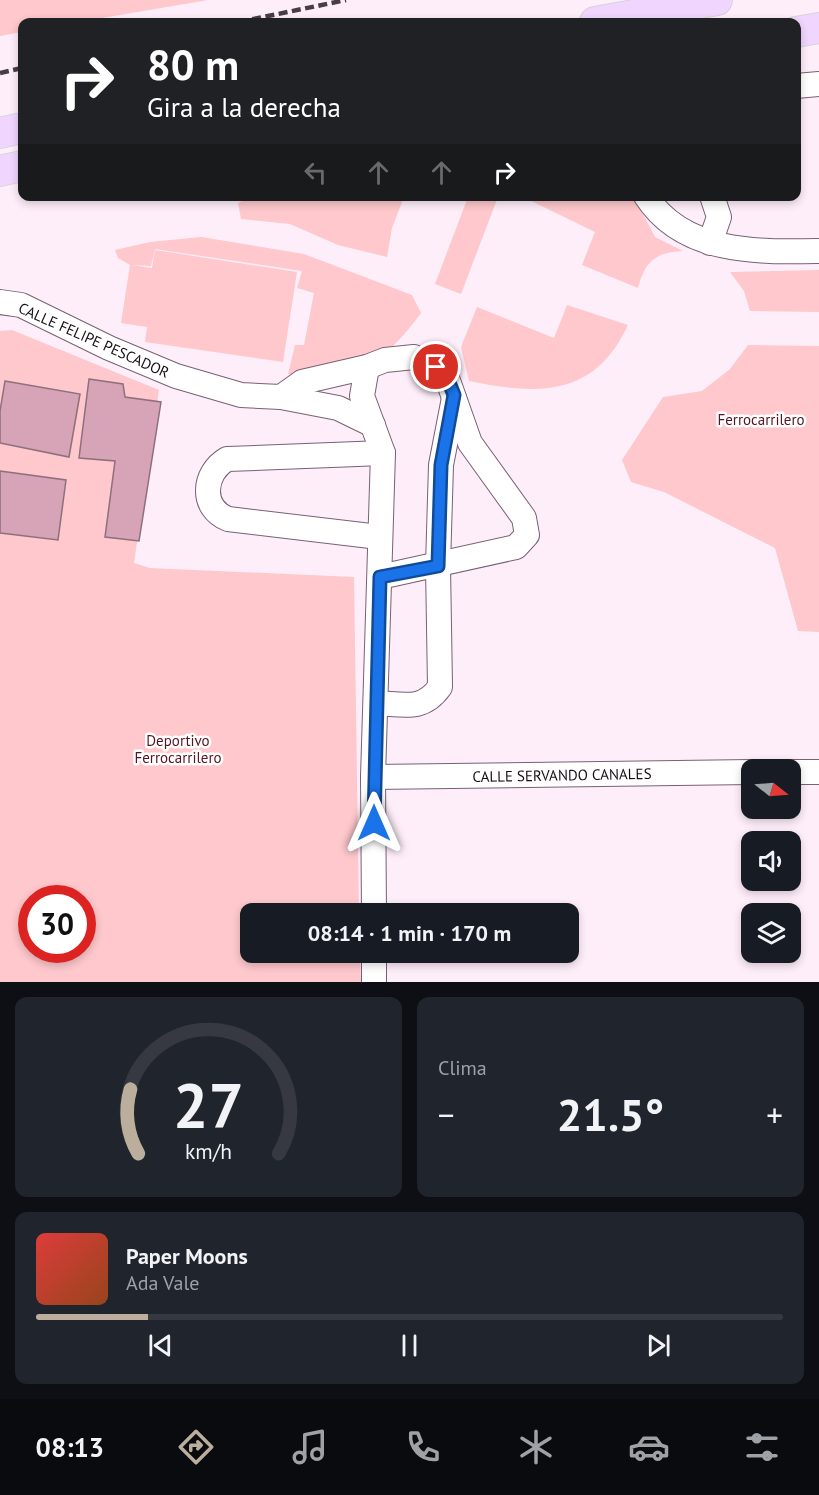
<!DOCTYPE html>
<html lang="es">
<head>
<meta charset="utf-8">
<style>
  :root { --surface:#171b24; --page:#20242c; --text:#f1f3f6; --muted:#9ea1a6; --line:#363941; --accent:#bbae9c }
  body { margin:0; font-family:"PT Sans",sans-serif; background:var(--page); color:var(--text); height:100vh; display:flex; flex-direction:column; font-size:22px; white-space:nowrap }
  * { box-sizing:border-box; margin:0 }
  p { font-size:20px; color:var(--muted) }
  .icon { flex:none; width:33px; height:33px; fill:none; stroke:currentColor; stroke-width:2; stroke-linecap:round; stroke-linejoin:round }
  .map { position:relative; height:982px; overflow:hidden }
  .panel { display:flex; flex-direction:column; gap:15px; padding:15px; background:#0d0f14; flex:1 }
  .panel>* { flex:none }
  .hud { position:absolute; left:18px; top:18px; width:783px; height:183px; border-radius:12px; box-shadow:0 3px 9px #0003; background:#202124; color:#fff; overflow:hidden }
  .needle { width:39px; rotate:107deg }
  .fabs { position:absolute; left:741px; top:759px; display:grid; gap:12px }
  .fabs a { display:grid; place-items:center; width:60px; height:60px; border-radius:12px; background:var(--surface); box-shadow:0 3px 9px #0003; font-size:30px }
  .speed { position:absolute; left:18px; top:885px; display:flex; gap:12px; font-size:30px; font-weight:700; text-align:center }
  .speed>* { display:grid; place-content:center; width:78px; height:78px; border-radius:50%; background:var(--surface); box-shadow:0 3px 9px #0003; line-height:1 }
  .speed .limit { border:9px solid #d22; background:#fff; color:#111 }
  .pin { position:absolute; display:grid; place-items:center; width:51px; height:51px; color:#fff; margin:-26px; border:3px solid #fff; border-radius:50%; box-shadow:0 2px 6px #0007 }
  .me { position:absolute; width:66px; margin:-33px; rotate:0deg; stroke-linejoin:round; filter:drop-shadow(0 0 4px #0008) }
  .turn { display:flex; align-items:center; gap:21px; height:126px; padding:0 30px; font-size:27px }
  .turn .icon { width:78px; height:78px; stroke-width:2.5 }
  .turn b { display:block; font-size:42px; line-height:51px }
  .lanes { display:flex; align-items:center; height:57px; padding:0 30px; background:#0003; justify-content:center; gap:30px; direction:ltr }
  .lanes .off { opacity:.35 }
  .big { font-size:45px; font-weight:600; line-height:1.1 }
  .panel .widget { flex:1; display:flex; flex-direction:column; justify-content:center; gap:9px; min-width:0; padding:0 21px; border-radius:12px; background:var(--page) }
  .panel .dial { align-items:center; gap:0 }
  .dial svg { height:156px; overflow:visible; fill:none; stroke:var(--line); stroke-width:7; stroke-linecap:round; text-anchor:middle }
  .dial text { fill:var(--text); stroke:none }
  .song { display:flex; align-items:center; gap:18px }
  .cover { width:72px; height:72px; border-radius:9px; background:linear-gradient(135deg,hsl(0 70% 55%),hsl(20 70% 35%)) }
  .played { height:6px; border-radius:3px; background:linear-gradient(90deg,var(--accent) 15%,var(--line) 15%) }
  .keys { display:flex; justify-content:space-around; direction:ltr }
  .heat { display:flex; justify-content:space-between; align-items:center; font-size:33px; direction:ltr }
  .panel .tiles { flex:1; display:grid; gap:15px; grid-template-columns:1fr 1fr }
  .widget:last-child { grid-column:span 2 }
  .trip { position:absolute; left:240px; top:903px; width:339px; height:60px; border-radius:12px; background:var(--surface); box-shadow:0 3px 9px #0003; font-weight:600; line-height:60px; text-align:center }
  .menu { display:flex; height:96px; justify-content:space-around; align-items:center; background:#090b0e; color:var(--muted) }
  .menu .icon { width:42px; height:42px }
  .menu .current { color:var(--accent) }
  .menu b { font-size:27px; color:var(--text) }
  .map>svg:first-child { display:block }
  .green { fill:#fec8cc; fill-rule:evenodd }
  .building { fill:#d6a3b7; stroke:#8d707b; stroke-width:1.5 }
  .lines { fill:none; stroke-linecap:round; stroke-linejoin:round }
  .minor-casing { stroke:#786173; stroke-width:26 }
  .major-casing { stroke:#d5d4d5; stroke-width:32 }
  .minor { stroke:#fff; stroke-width:24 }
  .major { stroke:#f0d6fe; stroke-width:30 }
  .rail { stroke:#473d45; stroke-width:4.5; stroke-dasharray:9 4.5; stroke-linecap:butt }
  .route-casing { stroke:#114b97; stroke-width:15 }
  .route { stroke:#1a73e8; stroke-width:10 }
  .labels { text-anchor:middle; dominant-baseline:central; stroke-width:5; stroke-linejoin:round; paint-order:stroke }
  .street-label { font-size:15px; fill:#181017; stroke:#fff }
  .park-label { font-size:15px; fill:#571522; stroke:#fff }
</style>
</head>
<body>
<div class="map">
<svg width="819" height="982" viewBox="0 0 819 982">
  <rect width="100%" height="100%" fill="#feeefa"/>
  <g class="green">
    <polygon points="0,0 208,0 79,22 22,22 22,32 0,36"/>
    <polygon points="253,196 404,196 404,197 392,228 387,257 338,245 290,224 241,219 238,203"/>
    <path d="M521 196 634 197 655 237 683 251C656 252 645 261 638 288L582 265 595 232Z"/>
    <polygon points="468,197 498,197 461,294 435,284"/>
    <path d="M201 237 304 254 412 295 421 313C404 336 385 358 359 370 341 378 307 375 288 374L295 345H304L314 293 297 288 302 271 155 249 151 266 131 265 152 268 155 250 297 272 283 362 145 342 147 327 121 323 130 265 118 258 115 250 150 242Z"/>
    <polygon points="819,270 819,312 750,311 744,291 730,272"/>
    <path d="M567 305 628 325C594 398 538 395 469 381L461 347 477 307 554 338Z"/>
    <path d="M12 330 159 390 134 563 150 568 354 577 359 913 250 914V952L360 953 361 982H0V331ZM32 898H82V950H32Z"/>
    <polygon points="748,345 819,346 819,632 798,631 775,548 664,492 631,482 622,460 663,397 702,391 730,369"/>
  </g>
  <g class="building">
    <polygon points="89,379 123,384 125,397 161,402 139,541 105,537 115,461 79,458"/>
    <polygon points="5,381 80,394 69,457 0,443 0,411"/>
    <polygon points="0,471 66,480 58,540 0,533"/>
  </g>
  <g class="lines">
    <g class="minor-casing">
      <g id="minor">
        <polyline points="796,86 819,84"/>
        <path d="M646 196C683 254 758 252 819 251"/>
        <polyline points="710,243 719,217 712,196"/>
        <polyline points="0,302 21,305 109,348 176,376 241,395 281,397 338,408 373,425"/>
        <polyline points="367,367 362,396 383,453 373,777 374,914"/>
        <polyline points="281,397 302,382 367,367 385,360 414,357 436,367 446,375 470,443 524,518 527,535 516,547 380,577"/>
        <path d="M379 537 228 519C200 508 203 473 227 459L383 453"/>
        <path d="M376 703C403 704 422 712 440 687L438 566 441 465 454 398"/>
        <polyline points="790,772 819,772"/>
        <polyline points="373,777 752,772"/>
        <polyline points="374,952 374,982"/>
      </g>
    </g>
    <g class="major-casing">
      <g id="major">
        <polyline points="595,22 717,0"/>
        <polyline points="796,32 819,28"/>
        <polyline points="0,133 22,128"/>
        <polyline points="0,171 22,166"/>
      </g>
    </g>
    <use href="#minor" class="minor"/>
    <use href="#major" class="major"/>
    <g class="rail">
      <polyline points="239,22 346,0"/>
      <polyline points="0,73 22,68"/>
    </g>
  </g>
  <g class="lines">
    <g class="route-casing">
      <polyline id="route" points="374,823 380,577 438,566 441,465 454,395 446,375 436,367"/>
    </g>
    <use href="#route" class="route"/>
  </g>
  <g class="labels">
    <g class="street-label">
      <text transform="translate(94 340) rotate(24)">CALLE FELIPE PESCADOR</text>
      <text transform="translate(562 775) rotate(-1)">CALLE SERVANDO CANALES</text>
    </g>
    <g class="park-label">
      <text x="761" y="419">Ferrocarrilero</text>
      <text x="178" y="740">Deportivo<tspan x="178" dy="17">Ferrocarrilero</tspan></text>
    </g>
  </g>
</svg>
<div class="fabs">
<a><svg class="needle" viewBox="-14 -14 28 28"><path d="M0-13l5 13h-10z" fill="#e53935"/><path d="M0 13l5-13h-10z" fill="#9ea1a6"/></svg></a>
<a><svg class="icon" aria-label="sound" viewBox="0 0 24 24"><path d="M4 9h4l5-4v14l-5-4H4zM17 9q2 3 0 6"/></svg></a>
<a><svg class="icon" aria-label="layers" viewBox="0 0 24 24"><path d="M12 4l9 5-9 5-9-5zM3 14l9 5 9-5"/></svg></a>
</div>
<div class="speed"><div class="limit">30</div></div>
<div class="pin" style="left:436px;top:367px;background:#d93025"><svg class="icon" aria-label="arrive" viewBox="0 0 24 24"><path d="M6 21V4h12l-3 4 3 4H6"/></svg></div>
<svg class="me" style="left:374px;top:823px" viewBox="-20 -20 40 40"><path d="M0-17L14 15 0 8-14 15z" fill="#1a73e8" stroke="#fff" stroke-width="4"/></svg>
<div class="trip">08:14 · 1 min · 170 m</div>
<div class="hud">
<div class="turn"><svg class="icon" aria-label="right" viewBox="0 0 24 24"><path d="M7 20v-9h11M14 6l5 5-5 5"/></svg><div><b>80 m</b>Gira a la derecha</div></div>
<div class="lanes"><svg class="icon off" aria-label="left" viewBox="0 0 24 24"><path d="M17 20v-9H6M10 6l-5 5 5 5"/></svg><svg class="icon off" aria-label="ahead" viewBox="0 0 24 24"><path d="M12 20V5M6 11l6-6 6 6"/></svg><svg class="icon off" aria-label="ahead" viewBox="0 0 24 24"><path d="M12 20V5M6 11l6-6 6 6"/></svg><svg class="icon" aria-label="right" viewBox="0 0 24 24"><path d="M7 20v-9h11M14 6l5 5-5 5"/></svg></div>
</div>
</div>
<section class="panel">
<div class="tiles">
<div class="widget dial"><svg viewBox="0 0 100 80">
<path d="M14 69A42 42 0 1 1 86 69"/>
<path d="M14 69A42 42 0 0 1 10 36" stroke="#bbae9c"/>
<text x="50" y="56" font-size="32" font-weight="700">27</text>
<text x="50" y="72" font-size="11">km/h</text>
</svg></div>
<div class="widget"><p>Clima</p>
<div class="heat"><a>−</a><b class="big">21.5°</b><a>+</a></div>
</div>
<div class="widget">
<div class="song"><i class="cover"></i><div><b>Paper Moons</b><p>Ada Vale</p></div></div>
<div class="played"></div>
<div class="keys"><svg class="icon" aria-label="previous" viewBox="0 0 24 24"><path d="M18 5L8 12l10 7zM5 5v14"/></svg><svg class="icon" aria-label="pause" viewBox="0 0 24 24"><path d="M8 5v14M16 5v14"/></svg><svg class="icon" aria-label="next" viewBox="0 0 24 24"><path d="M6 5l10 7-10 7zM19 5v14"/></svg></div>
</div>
</div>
</section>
<nav class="menu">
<b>08:13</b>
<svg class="icon current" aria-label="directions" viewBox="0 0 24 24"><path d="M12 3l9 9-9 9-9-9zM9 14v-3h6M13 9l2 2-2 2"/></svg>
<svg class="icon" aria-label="music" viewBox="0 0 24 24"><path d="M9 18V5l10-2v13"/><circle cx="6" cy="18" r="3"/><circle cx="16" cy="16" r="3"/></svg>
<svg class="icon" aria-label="phone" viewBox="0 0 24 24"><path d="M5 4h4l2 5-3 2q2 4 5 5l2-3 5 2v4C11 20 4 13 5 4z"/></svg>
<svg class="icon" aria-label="climate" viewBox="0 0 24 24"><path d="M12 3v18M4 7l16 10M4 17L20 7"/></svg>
<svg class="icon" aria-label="car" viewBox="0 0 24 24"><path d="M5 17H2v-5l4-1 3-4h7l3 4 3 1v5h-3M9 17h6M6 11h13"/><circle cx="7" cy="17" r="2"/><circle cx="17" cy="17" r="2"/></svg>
<svg class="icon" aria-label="filters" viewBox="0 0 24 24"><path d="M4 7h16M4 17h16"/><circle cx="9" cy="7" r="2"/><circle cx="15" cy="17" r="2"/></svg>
</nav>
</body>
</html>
